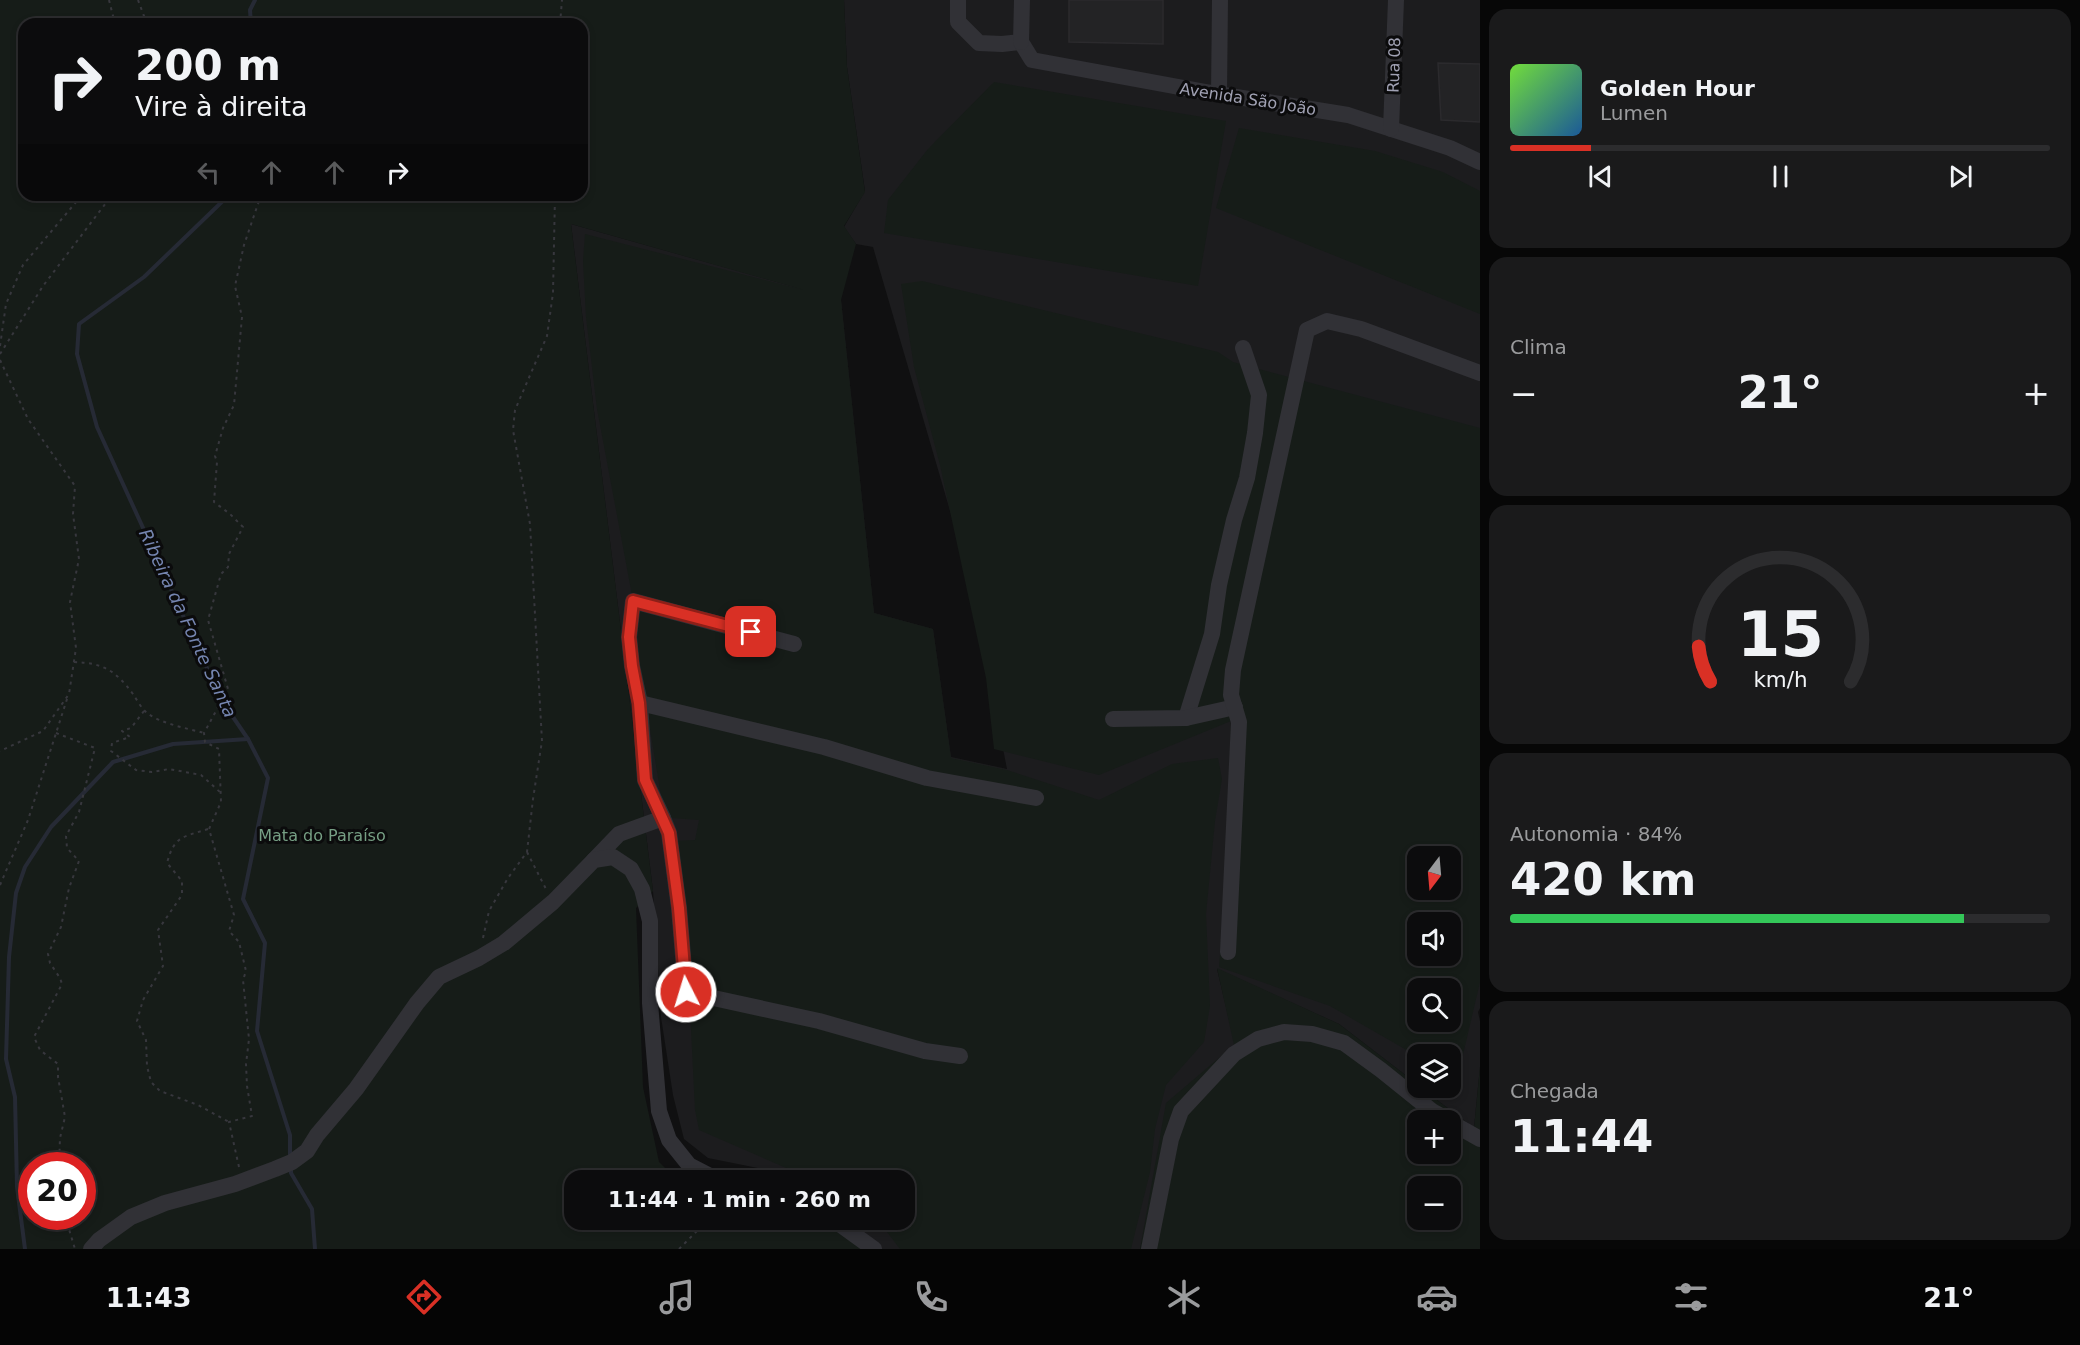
<!DOCTYPE html>
<html lang="pt">
<head>
<meta charset="utf-8">
<style>
  :root { --surface:#0c0c0d; --page:#1a1a1b; --text:#f1f3f6; --muted:#9a9b9d; --line:#2c2c2e; --accent:#d93025 }
  body { margin:0; font-family:"DejaVu Sans",sans-serif; background:var(--page); color:var(--text); height:100vh; display:flex; flex-direction:column; font-size:22px; white-space:nowrap }
  * { box-sizing:border-box; margin:0 }
  p { font-size:20px; color:var(--muted) }
  .icon { flex:none; width:33px; height:33px; fill:none; stroke:currentColor; stroke-width:2; stroke-linecap:round; stroke-linejoin:round }
  .map { position:relative; flex:1; overflow:hidden }
  .details { display:flex; flex-direction:column; gap:9px; padding:9px; background:#070707; width:600px }
  .details>* { flex:none }
  .banner { position:absolute; left:18px; top:18px; width:570px; height:183px; border-radius:18px; box-shadow:0 3px 9px #0003,0 0 0 2px var(--line); background:#0c0c0d; color:var(--text); overflow:hidden }
  .needle { width:39px; rotate:196deg }
  .fabs { position:absolute; left:1407px; top:846px; display:grid; gap:12px }
  .fabs a { display:grid; place-items:center; width:54px; height:54px; border-radius:12px; background:var(--surface); box-shadow:0 3px 9px #0003,0 0 0 2px var(--line); font-size:30px }
  .speed { position:absolute; left:18px; top:1152px; display:flex; gap:12px; font-size:30px; font-weight:700; text-align:center }
  .speed>* { display:grid; place-content:center; width:78px; height:78px; border-radius:50%; background:var(--surface); box-shadow:0 3px 9px #0003,0 0 0 2px var(--line); line-height:1 }
  .speed .limit { border:9px solid #d22; background:#fff; color:#111 }
  .pin { position:absolute; display:grid; place-items:center; width:51px; height:51px; color:#fff; margin:-26px; border-radius:12px; box-shadow:0 3px 9px #0006 }
  .me { position:absolute; width:66px; margin:-33px; rotate:355deg; stroke-linejoin:round; filter:drop-shadow(0 0 4px #0008) }
  .turn { display:flex; align-items:center; gap:21px; height:126px; padding:0 18px; font-size:27px }
  .turn .icon { width:78px; height:78px; stroke-width:2.5 }
  .turn b { display:block; font-size:42px; line-height:51px }
  .lanes { display:flex; align-items:center; height:57px; padding:0 18px; background:#0003; justify-content:center; gap:30px; direction:ltr }
  .lanes .off { opacity:.35 }
  .big { font-size:45px; font-weight:600; line-height:1.1 }
  .details .tile { flex:1; display:flex; flex-direction:column; justify-content:center; gap:9px; min-width:0; padding:0 21px; border-radius:18px; background:var(--page) }
  .details .dial { align-items:center; gap:0 }
  .dial svg { height:156px; overflow:visible; fill:none; stroke:var(--line); stroke-width:7; stroke-linecap:round; text-anchor:middle }
  .dial text { fill:var(--text); stroke:none }
  .song { display:flex; align-items:center; gap:18px }
  .cover { width:72px; height:72px; border-radius:9px; background:linear-gradient(135deg,hsl(100 70% 55%),hsl(210 70% 35%)) }
  .played { height:6px; border-radius:3px; background:linear-gradient(90deg,var(--accent) 15%,var(--line) 15%) }
  .keys { display:flex; justify-content:space-around; direction:ltr }
  .heat { display:flex; justify-content:space-between; align-items:center; font-size:33px; direction:ltr }
  .charge { height:9px; border-radius:4px; background:linear-gradient(90deg,#34c759 84%,var(--line) 0) }
  .trip { position:absolute; left:564px; top:1170px; width:351px; height:60px; border-radius:18px; background:var(--surface); box-shadow:0 3px 9px #0003,0 0 0 2px var(--line); font-weight:600; line-height:60px; text-align:center }
  .menu { display:flex; height:96px; justify-content:space-around; align-items:center; background:#050505; color:var(--muted) }
  .menu .icon { width:42px; height:42px }
  .menu .on { color:var(--accent) }
  .menu b { font-size:27px; color:var(--text) }
  main { display:flex; flex:1; min-height:0 }
  .map>svg:first-child { display:block }
  .built { fill:#1c1c1e; fill-rule:evenodd }
  .green { fill:#161c18; fill-rule:evenodd }
  .lines { fill:none; stroke-linecap:round; stroke-linejoin:round }
  .stream { stroke:#262a35; stroke-width:4 }
  .building { fill:#232325; stroke:#2b2a2d; stroke-width:1.5 }
  .path { stroke:#37373d; stroke-width:2; stroke-dasharray:3 4.5; stroke-linecap:butt }
  .minor { stroke:#313136; stroke-width:16 }
  .route-casing { stroke:#8d1f18; stroke-width:15 }
  .route { stroke:#d93025; stroke-width:10 }
  .labels { text-anchor:middle; dominant-baseline:central; stroke-width:6; stroke-linejoin:round; paint-order:stroke }
  .street-label { font-size:16px; fill:#a0a1b3; stroke:#0b0b0c }
  .park-label { font-size:16px; fill:#769f84; stroke:#0b0b0c }
  .water-label { font-size:18px; font-style:italic; fill:#7585b0; stroke:#0b0b0c }
</style>
</head>
<body>
<main>
<div class="map">
<svg width="1480" height="1249" viewBox="0 0 1480 1249">
  <rect width="100%" height="100%" fill="#101011"/>
  <path class="built" d="M844 0H1480V1008L1478 1012 1480 1021V1067L1474 1128 1421 1088H1450V1054H1418L1417 1084 1339 1024 1217 969 1235 1045 1143 1238 1140 1249H882L841 1220H904V1180H786L773 1171 708 1158 684 1139 673 1095 661 1017 653 891 571 224 841 300 874 613 933 629 951 757 1007 769 970 579 873 247 856 244 844 227 865 191 847 67ZM1418 856H1450V890H1418ZM1418 922H1450V956H1418ZM1418 988H1450V1022H1418Z"/>
  <g class="green">
    <path d="M0 0H844L847 67 865 192 844 226 856 244 841 300 874 613 933 629 951 758 1007 770 1099 800 1172 764 1218 758 1222 779 1215 821 1206 914 1210 1006 1204 1042 1166 1085 1155 1129 1150 1172 1131 1249H900L887 1232 860 1220H904V1180H804L800 1174 699 1130 695 1110 690 1009 673 841 695 840 699 820 672 818 662 802 636 643 632 595 597 409 586 317 583 261 585 234 804 290 571 224 653 891 636 908 643 1087 659 1162 677 1180H574V1220H841L882 1249H0ZM24 24H582V195H24ZM32 1166H82V1216H32Z"/>
    <polygon points="994,82 1226,121 1198,286 884,233 888,200 928,149"/>
    <polygon points="1239,128 1375,151 1443,172 1480,191 1480,314 1216,208"/>
    <path d="M922 281 1218 352 1233 362 1480 428V982L1458 1076 1451 1073 1450 1054H1418L1417 1056 1330 1006 1219 967 1226 878 1231 721 1099 775 994 749 986 678 940 465 914 367 901 284ZM1418 856H1450V890H1418ZM1418 922H1450V956H1418ZM1418 988H1450V1022H1418Z"/>
    <path d="M1217 968 1339 1024 1417 1084 1418 1088H1421L1474 1128 1480 1067V1249H1140L1166 1103 1234 1045ZM1418 1120H1450V1154H1418ZM1418 1186H1450V1220H1418Z"/>
  </g>
  <g class="lines">
    <g class="stream">
      <polyline points="251,24 250,10 255,0"/>
      <polyline points="229,195 144,277 79,324 77,354 97,427 222,701 248,739 268,778 243,899 265,943 257,1031 290,1135 290,1158"/>
      <polyline points="291,1169 291,1173 312,1209 315,1249"/>
      <polyline points="25,1249 17,1187 15,1097 6,1059 9,957 16,893 25,867 51,827 113,762 173,744 248,739"/>
    </g>
  </g>
  <g class="building">
    <polygon points="1069,0 1163,0 1163,44 1069,42"/>
    <polygon points="1438,63 1480,64 1480,122 1441,120"/>
  </g>
  <g class="lines">
    <g class="path">
      <polyline points="109,0 115,24"/>
      <polyline points="138,0 147,24"/>
      <polyline points="560,24 562,0"/>
      <polyline points="0,346 6,304 23,265 82,195"/>
      <polyline points="0,354 43,286 112,195"/>
      <polyline points="0,360 28,419 75,486 73,514 79,559 70,602 76,648 69,694 43,731 0,751"/>
      <path d="M74 662C103 663 115 670 133 694 137 700 141 708 147 713 162 724 186 728 204 733"/>
      <polyline points="144,711 131,728 122,731 130,737 112,743 111,751 136,770 152,772 169,769 201,775 221,793"/>
      <polyline points="56,733 95,748 79,812 66,836 67,848 79,861 69,888 61,927 48,954 50,963 60,978 62,984 34,1037 40,1050 58,1064 58,1077 65,1117 60,1138 59,1166"/>
      <path d="M208 829C183 837 174 836 167 863L182 881V895L158 930 163 966 143 1000 137 1021 146 1040 147 1066 151 1082 160 1091 198 1105 229 1122"/>
      <polyline points="527,852 546,889"/>
      <polyline points="0,885 28,820 68,696"/>
      <polyline points="483,938 489,911 508,878 527,852 533,799 542,741 530,524 513,430 515,410 547,336 553,293 555,195"/>
      <polyline points="239,1167 229,1122 252,1116 247,1086 246,1064 249,1039 243,980 246,971 239,942 229,931 234,915 209,829 221,802 219,749 205,742 204,733 228,689 208,620 221,574 228,567 229,554 243,527 230,514 214,502 217,462 215,456 223,428 234,405 242,317 235,286 244,245 261,195"/>
      <polyline points="65,1216 75,1249"/>
      <polyline points="679,1249 704,1224 716,1220"/>
    </g>
    <g class="minor">
      <polyline points="958,0 958,22 979,43 1002,44 1021,42"/>
      <polyline points="1021,42 1032,60 1206,92 1348,115 1450,148 1480,162"/>
      <polyline points="1021,42 1022,0"/>
      <polyline points="1219,94 1220,0"/>
      <polyline points="1391,129 1396,0"/>
      <polyline points="640,703 824,747 927,778 1036,798"/>
      <polyline points="1186,718 1212,634 1219,585 1234,520 1247,478 1255,433 1259,395 1243,348"/>
      <polyline points="1113,719 1186,718 1235,707"/>
      <polyline points="663,818 669,833 679,908 686,992 819,1021 925,1051 960,1056"/>
      <polyline points="594,860 619,834 663,818 645,780 640,703 632,666 629,637 633,601 794,644"/>
      <polyline points="1228,952 1239,722 1231,695 1233,670 1307,330 1327,321 1361,329 1480,373"/>
      <polyline points="1450,1122 1480,1139"/>
      <polyline points="738,1180 757,1180"/>
      <polyline points="834,1220 874,1249"/>
      <polyline points="91,1249 99,1240 131,1217 165,1203 235,1184 275,1169 292,1162 307,1151 317,1135 356,1089 417,1003 439,977 479,958 504,943 553,902 594,860 613,857 631,869 642,889 650,921 650,1003 659,1111 669,1140 689,1165 718,1180"/>
      <polyline points="1149,1249 1171,1139 1181,1111 1234,1054 1258,1039 1284,1032 1312,1034 1344,1043 1381,1070 1432,1111 1448,1120"/>
    </g>
  </g>
  <g class="lines">
    <g class="route-casing">
      <polyline id="route" points="686,992 679,908 669,833 645,780 639,703 632,666 629,637 633,601 751,632"/>
    </g>
    <use href="#route" class="route"/>
  </g>
  <g class="labels">
    <g class="street-label">
      <text transform="translate(1394 65) rotate(-88)">Rua 08</text>
      <text transform="translate(1248 99) rotate(9)">Avenida São João</text>
    </g>
    <g class="park-label">
      <text x="322" y="835">Mata do Paraíso</text>
    </g>
    <g class="water-label">
      <text transform="translate(188 623) rotate(65)">Ribeira da Fonte Santa</text>
    </g>
  </g>
</svg>
<div class="fabs">
<a><svg class="needle" viewBox="-14 -14 28 28"><path d="M0-13l5 13h-10z" fill="#e53935"/><path d="M0 13l5-13h-10z" fill="#9a9b9d"/></svg></a>
<a><svg class="icon" aria-label="sound" viewBox="0 0 24 24"><path d="M4 9h4l5-4v14l-5-4H4zM17 9q2 3 0 6"/></svg></a>
<a><svg class="icon" aria-label="search" viewBox="0 0 24 24"><circle cx="10" cy="10" r="6"/><path d="M15 15l6 6"/></svg></a>
<a><svg class="icon" aria-label="layers" viewBox="0 0 24 24"><path d="M12 4l9 5-9 5-9-5zM3 14l9 5 9-5"/></svg></a>
<a>+</a>
<a>−</a>
</div>
<div class="speed"><div class="limit">20</div></div>
<div class="pin" style="left:751px;top:632px;background:#d93025"><svg class="icon" aria-label="arrive" viewBox="0 0 24 24"><path d="M6 21V4h12l-3 4 3 4H6"/></svg></div>
<svg class="me" style="left:686px;top:992px" viewBox="-20 -20 40 40"><circle r="17" fill="#d93025" stroke="#fff" stroke-width="3"/><path d="M0-11L8 9 0 5-8 9z" fill="#fff"/></svg>
<div class="trip">11:44 · 1 min · 260 m</div>
<div class="banner">
<div class="turn"><svg class="icon" aria-label="right" viewBox="0 0 24 24"><path d="M7 20v-9h11M14 6l5 5-5 5"/></svg><div><b>200 m</b>Vire à direita</div></div>
<div class="lanes"><svg class="icon off" aria-label="left" viewBox="0 0 24 24"><path d="M17 20v-9H6M10 6l-5 5 5 5"/></svg><svg class="icon off" aria-label="ahead" viewBox="0 0 24 24"><path d="M12 20V5M6 11l6-6 6 6"/></svg><svg class="icon off" aria-label="ahead" viewBox="0 0 24 24"><path d="M12 20V5M6 11l6-6 6 6"/></svg><svg class="icon" aria-label="right" viewBox="0 0 24 24"><path d="M7 20v-9h11M14 6l5 5-5 5"/></svg></div>
</div>
</div>
<section class="details">
<div class="tile">
<div class="song"><i class="cover"></i><div><b>Golden Hour</b><p>Lumen</p></div></div>
<div class="played"></div>
<div class="keys"><svg class="icon" aria-label="previous" viewBox="0 0 24 24"><path d="M18 5L8 12l10 7zM5 5v14"/></svg><svg class="icon" aria-label="pause" viewBox="0 0 24 24"><path d="M8 5v14M16 5v14"/></svg><svg class="icon" aria-label="next" viewBox="0 0 24 24"><path d="M6 5l10 7-10 7zM19 5v14"/></svg></div>
</div>
<div class="tile"><p>Clima</p>
<div class="heat"><a>−</a><b class="big">21°</b><a>+</a></div>
</div>
<div class="tile dial"><svg viewBox="0 0 100 80">
<path d="M14 69A42 42 0 1 1 86 69"/>
<path d="M14 69A42 42 0 0 1 8 51" stroke="#d93025"/>
<text x="50" y="56" font-size="32" font-weight="700">15</text>
<text x="50" y="72" font-size="11">km/h</text>
</svg></div>
<div class="tile"><p>Autonomia · 84%</p><b class="big">420 km</b><div class="charge"></div></div>
<div class="tile"><p>Chegada</p><b class="big">11:44</b></div>
</section>
</main>
<nav class="menu">
<b>11:43</b>
<svg class="icon on" aria-label="directions" viewBox="0 0 24 24"><path d="M12 3l9 9-9 9-9-9zM9 14v-3h6M13 9l2 2-2 2"/></svg>
<svg class="icon" aria-label="music" viewBox="0 0 24 24"><path d="M9 18V5l10-2v13"/><circle cx="6" cy="18" r="3"/><circle cx="16" cy="16" r="3"/></svg>
<svg class="icon" aria-label="phone" viewBox="0 0 24 24"><path d="M5 4h4l2 5-3 2q2 4 5 5l2-3 5 2v4C11 20 4 13 5 4z"/></svg>
<svg class="icon" aria-label="climate" viewBox="0 0 24 24"><path d="M12 3v18M4 7l16 10M4 17L20 7"/></svg>
<svg class="icon" aria-label="car" viewBox="0 0 24 24"><path d="M5 17H2v-5l4-1 3-4h7l3 4 3 1v5h-3M9 17h6M6 11h13"/><circle cx="7" cy="17" r="2"/><circle cx="17" cy="17" r="2"/></svg>
<svg class="icon" aria-label="filters" viewBox="0 0 24 24"><path d="M4 7h16M4 17h16"/><circle cx="9" cy="7" r="2"/><circle cx="15" cy="17" r="2"/></svg>
<b>21°</b>
</nav>
</body>
</html>
